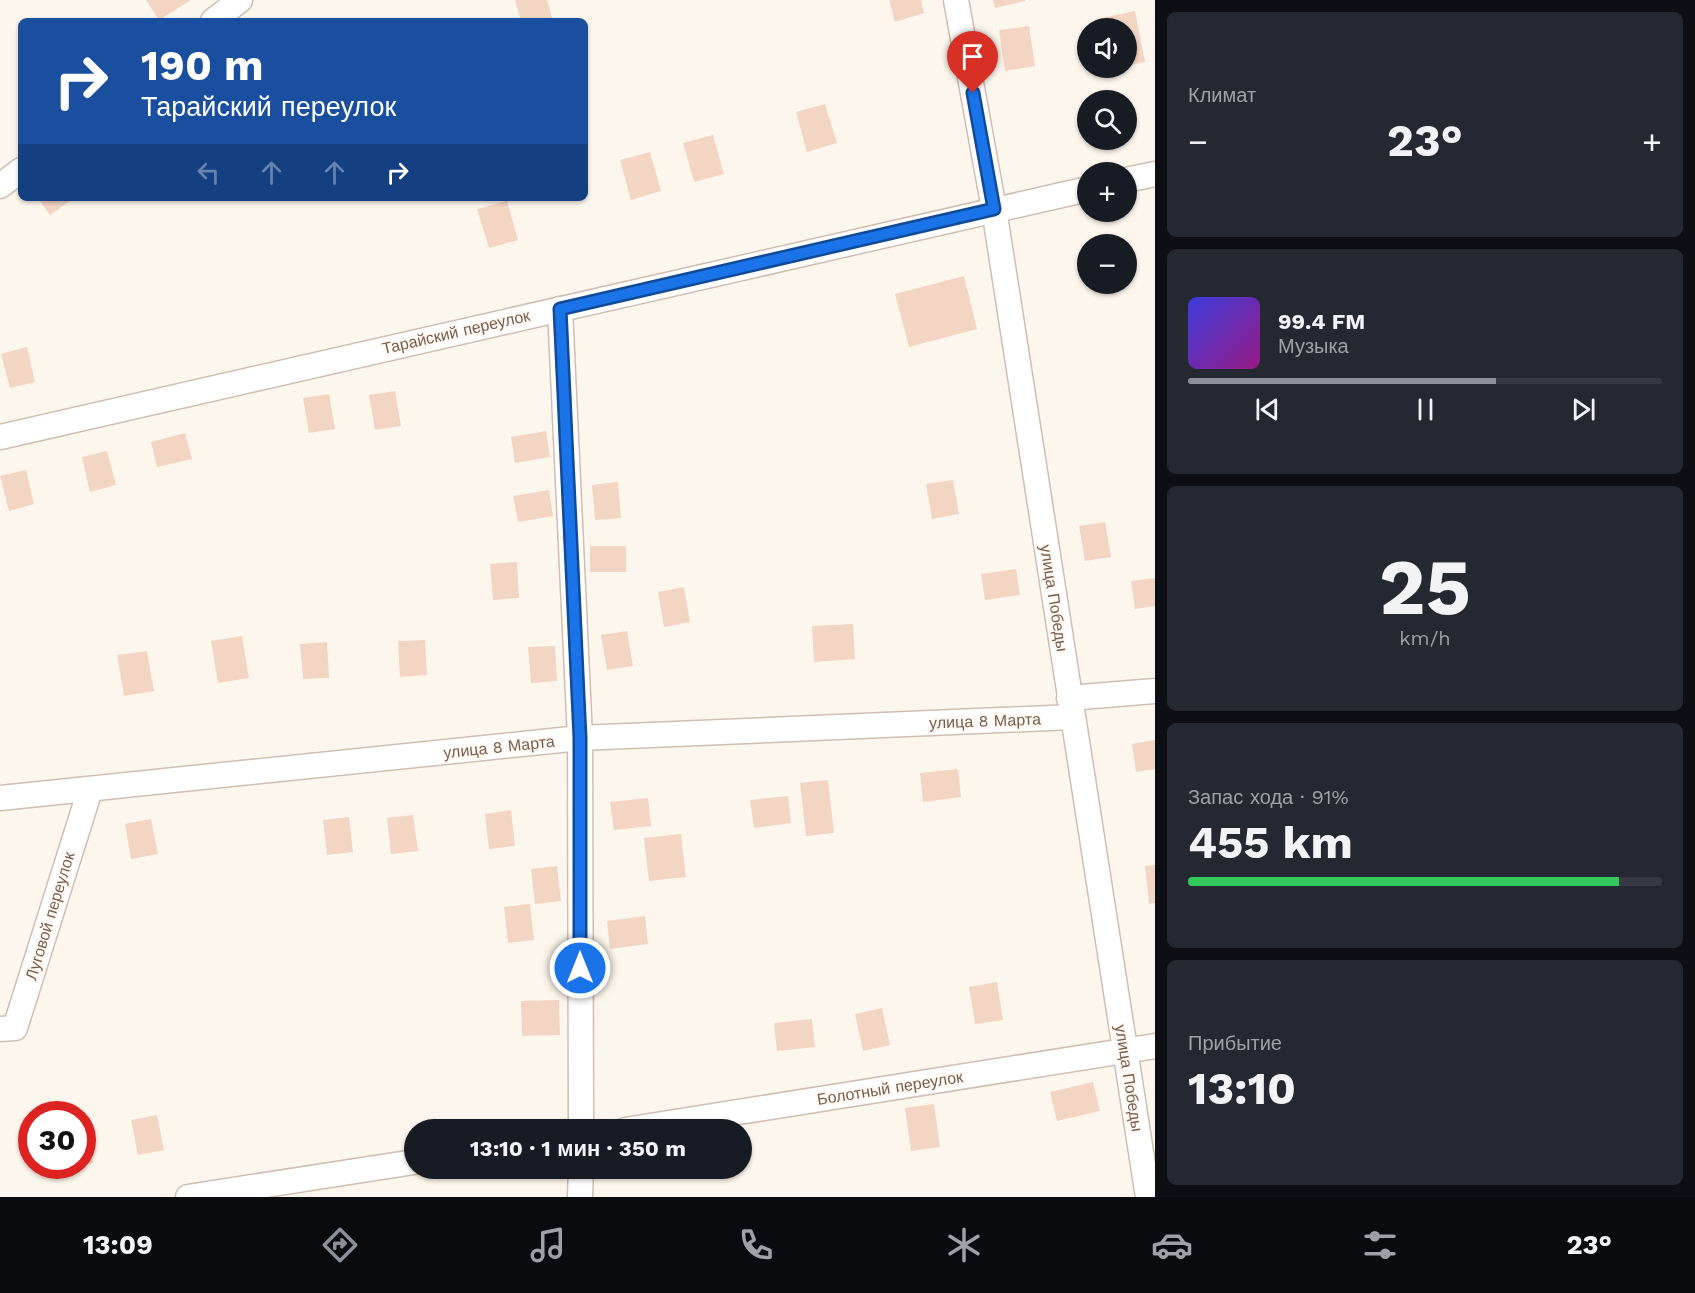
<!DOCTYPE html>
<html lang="ru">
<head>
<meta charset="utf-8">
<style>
  :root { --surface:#171b24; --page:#242831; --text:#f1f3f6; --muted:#9ea1a6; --line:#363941; --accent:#8c9099 }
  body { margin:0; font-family:"Work Sans",sans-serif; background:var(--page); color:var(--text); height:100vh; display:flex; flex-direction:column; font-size:22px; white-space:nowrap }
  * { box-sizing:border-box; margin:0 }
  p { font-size:20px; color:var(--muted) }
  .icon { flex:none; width:33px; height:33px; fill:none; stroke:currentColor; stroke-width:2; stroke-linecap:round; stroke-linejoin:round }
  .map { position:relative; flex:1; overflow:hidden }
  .sheet { display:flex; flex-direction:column; gap:12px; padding:12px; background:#0d0f14; width:540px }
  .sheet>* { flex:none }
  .banner { position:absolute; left:18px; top:18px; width:570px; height:183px; border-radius:9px; box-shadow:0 2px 4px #0004; background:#1a4fa0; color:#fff; overflow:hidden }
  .controls { position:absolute; left:1077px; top:18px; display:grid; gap:12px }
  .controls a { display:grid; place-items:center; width:60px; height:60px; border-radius:50%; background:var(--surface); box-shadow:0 2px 4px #0004; font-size:30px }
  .speed { position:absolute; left:18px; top:1101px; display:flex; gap:12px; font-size:30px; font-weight:700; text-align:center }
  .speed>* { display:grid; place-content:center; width:78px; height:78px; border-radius:50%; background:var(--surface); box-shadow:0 2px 4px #0004; line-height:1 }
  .speed .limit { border:9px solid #d22; background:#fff; color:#111 }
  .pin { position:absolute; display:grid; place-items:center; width:51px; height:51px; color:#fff; margin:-62px -26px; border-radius:50% 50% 50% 0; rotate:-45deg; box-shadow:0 0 6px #0007 }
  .pin .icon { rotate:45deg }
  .me { position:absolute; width:66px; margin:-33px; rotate:0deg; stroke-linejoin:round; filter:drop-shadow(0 0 4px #0008) }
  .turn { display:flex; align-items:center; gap:21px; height:126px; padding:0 24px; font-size:27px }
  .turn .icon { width:78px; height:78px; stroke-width:2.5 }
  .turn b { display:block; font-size:42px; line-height:51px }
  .lanes { display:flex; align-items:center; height:57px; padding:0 24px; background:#0003; justify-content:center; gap:30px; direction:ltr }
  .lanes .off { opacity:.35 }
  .big { font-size:45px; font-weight:700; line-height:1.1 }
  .sheet .card { flex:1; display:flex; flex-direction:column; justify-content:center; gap:9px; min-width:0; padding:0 21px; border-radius:9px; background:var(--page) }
  .sheet .dial { align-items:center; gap:0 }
  .dial b { font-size:78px; line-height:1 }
  .song { display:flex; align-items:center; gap:18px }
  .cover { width:72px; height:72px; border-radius:9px; background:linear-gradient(135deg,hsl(240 70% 55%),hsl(310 70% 35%)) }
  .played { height:6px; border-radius:3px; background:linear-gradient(90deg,var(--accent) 65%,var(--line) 65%) }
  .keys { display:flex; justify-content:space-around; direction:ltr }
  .heat { display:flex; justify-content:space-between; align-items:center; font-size:33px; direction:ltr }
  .charge { height:9px; border-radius:4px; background:linear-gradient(90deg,#34c759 91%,var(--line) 0) }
  .trip { position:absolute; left:404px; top:1119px; width:348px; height:60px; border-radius:30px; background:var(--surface); box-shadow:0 2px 4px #0004; font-weight:700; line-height:60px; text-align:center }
  .tabs { display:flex; height:96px; justify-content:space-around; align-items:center; background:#090b0e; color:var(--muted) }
  .tabs .icon { width:42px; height:42px }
  .tabs .selected { color:var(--accent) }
  .tabs b { font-size:27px; color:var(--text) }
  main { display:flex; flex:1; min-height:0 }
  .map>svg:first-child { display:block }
  .building { fill:#f3d5c3 }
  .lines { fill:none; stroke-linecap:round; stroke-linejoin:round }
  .minor-casing { stroke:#d1beb0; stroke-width:27 }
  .minor { stroke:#fff; stroke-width:24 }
  .route-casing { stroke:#114b97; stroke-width:15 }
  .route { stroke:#1a73e8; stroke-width:10 }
  .labels { text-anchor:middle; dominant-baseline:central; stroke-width:5; stroke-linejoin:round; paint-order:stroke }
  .street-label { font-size:16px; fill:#7a5c4d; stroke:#fffaf3 }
</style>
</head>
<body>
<main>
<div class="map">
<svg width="1155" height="1197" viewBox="0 0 1155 1197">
  <rect width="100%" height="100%" fill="#fdf6ec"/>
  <g class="building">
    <polygon points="146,0 191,0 159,20"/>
    <polygon points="515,0 547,0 553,21 521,21"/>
    <polygon points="889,0 921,0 924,13 895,22"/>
    <polygon points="993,0 1025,0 1025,1 995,8"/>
    <polygon points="1135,11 1145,62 1126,66 1126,28 1099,28 1097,19"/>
    <polygon points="1029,26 1035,66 1005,71 999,30"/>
    <polygon points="825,104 837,143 807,152 796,112"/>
    <polygon points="713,135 724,174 694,182 683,143"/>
    <polygon points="650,152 661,191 631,200 620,160"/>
    <polygon points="38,198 70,198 71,200 50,215"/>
    <polygon points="507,201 518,240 489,248 477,209"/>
    <polygon points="964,276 977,329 909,347 895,294"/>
    <polygon points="27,347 35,382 10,388 1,354"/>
    <polygon points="395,391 401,426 375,430 369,395"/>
    <polygon points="329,394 335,429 309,433 303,398"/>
    <polygon points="546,431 550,457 515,463 511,437"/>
    <polygon points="185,433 192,459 157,467 151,442"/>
    <polygon points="107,451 116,485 90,492 82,457"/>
    <polygon points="26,470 34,504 9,511 0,476"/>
    <polygon points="953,480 959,514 932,519 926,484"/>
    <polygon points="618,482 621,518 595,520 592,485"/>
    <polygon points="549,490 553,516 518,522 513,496"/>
    <polygon points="1105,522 1111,557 1085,561 1079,526"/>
    <rect x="590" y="546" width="36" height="26"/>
    <polygon points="517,562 519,598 493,600 490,564"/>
    <polygon points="1016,569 1020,595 985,600 981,574"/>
    <polygon points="1155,578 1155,606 1135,609 1131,581"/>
    <polygon points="684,587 690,622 664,627 658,592"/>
    <polygon points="853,624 855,659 814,662 812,626"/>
    <polygon points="627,631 633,666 607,670 601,635"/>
    <polygon points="242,636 249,678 218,683 211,641"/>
    <polygon points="425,640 427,675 400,677 398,641"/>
    <polygon points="327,642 329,678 303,679 300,644"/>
    <polygon points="555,646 557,681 531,683 528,647"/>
    <polygon points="147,651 154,691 124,696 117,655"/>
    <polygon points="1155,740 1155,769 1136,772 1132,744"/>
    <polygon points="958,769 961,797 923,802 920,773"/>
    <polygon points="828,780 834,833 806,836 800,783"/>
    <polygon points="788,796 791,823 754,828 750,800"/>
    <polygon points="648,798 651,826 614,830 610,802"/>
    <polygon points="511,810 515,846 489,849 485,814"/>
    <polygon points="413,815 418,851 391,854 387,818"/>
    <polygon points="349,817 353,852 327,855 323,820"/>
    <polygon points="151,819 158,854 131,859 125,824"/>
    <polygon points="681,834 686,877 649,881 644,838"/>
    <polygon points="1155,865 1155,903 1149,904 1145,866"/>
    <polygon points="557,866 561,901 535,904 531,869"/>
    <polygon points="530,904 534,940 508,943 504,907"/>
    <polygon points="645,916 648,944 610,949 607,921"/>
    <polygon points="997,982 1003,1020 975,1024 969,987"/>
    <polygon points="559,1000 560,1035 522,1036 521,1001"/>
    <polygon points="882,1008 890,1045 863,1051 855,1014"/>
    <polygon points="812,1019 815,1047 777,1051 774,1023"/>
    <polygon points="1093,1082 1100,1111 1057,1121 1050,1092"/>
    <polygon points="934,1104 940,1147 911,1151 905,1108"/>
    <polygon points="157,1115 164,1150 138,1155 131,1120"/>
    <polygon points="87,1128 93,1163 82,1165 82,1129"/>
    <polygon points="689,1168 733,1168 734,1173 690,1177"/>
  </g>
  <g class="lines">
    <g class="minor-casing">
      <g id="minor">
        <polyline points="956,0 994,209 1148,1197"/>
        <polyline points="213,21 240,0"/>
        <polyline points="1126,180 1155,174"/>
        <polyline points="0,186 21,170"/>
        <polyline points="560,309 580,738 581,1130"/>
        <polyline points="0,437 1088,189"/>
        <polyline points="1069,698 1155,691"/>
        <polyline points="0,798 580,738 1073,717"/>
        <polyline points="0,1029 15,1028 90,790"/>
        <polyline points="625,1130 1155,1046"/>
        <polyline points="188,1197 414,1162"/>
        <polyline points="580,1197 581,1168"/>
      </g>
    </g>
    <use href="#minor" class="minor"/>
  </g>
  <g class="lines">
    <g class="route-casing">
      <polyline id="route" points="580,968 580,738 560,309 994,209 973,93"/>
    </g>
    <use href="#route" class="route"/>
  </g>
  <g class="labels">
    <g class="street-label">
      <text transform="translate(456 332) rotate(-13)">Тарайский переулок</text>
      <text transform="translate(1054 598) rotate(81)">улица Победы</text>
      <text transform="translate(985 721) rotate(-2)">улица 8 Марта</text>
      <text transform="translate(499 747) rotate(-6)">улица 8 Марта</text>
      <text transform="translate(50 916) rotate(-73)">Луговой переулок</text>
      <text transform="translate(1129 1078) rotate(81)">улица Победы</text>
      <text transform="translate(890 1088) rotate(-9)">Болотный переулок</text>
    </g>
  </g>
</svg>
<div class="controls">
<a><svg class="icon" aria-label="sound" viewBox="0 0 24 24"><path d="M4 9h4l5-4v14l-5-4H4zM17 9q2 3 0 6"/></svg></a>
<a><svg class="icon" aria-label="search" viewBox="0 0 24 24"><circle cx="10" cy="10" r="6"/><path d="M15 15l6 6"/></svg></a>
<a>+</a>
<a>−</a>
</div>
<div class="speed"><div class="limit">30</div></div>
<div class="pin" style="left:973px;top:93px;background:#d93025"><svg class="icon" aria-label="arrive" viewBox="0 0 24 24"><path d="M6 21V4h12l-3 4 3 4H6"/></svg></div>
<svg class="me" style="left:580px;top:968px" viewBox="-20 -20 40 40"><circle r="17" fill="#1a73e8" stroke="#fff" stroke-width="3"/><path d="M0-11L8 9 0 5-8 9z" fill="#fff"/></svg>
<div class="trip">13:10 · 1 мин · 350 m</div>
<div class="banner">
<div class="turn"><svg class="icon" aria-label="right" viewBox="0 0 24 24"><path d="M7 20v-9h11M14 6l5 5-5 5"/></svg><div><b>190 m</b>Тарайский переулок</div></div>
<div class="lanes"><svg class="icon off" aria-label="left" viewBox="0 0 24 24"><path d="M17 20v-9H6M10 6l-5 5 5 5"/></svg><svg class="icon off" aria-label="ahead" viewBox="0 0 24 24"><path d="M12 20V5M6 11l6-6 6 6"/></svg><svg class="icon off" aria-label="ahead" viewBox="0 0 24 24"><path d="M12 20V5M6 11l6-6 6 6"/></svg><svg class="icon" aria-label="right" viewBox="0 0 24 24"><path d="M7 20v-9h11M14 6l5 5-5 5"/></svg></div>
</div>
</div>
<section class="sheet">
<div class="card"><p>Климат</p>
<div class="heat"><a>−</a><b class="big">23°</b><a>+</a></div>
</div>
<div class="card">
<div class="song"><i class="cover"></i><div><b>99.4 FM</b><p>Музыка</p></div></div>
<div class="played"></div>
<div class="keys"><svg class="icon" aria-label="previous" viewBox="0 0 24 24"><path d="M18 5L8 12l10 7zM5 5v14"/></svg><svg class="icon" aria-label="pause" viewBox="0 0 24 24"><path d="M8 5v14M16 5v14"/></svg><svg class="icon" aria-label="next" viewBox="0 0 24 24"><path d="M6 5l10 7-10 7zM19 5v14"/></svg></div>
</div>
<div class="card dial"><b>25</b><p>km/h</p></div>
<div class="card"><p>Запас хода · 91%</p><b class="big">455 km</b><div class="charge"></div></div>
<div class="card"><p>Прибытие</p><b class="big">13:10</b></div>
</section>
</main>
<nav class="tabs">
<b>13:09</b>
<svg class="icon selected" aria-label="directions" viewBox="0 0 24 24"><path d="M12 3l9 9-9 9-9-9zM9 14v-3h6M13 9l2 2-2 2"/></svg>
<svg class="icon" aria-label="music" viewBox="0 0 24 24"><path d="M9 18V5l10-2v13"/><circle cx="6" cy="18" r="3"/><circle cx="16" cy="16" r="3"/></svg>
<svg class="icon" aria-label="phone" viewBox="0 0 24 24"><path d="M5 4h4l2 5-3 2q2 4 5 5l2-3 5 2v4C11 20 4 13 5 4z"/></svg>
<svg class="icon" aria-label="climate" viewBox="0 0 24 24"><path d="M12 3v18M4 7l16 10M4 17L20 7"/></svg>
<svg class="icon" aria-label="car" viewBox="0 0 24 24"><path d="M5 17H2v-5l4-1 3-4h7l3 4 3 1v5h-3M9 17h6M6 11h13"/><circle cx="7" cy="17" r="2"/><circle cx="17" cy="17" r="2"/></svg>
<svg class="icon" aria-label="filters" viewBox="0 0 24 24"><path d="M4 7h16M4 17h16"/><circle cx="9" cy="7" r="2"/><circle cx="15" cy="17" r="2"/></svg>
<b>23°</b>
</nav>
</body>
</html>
